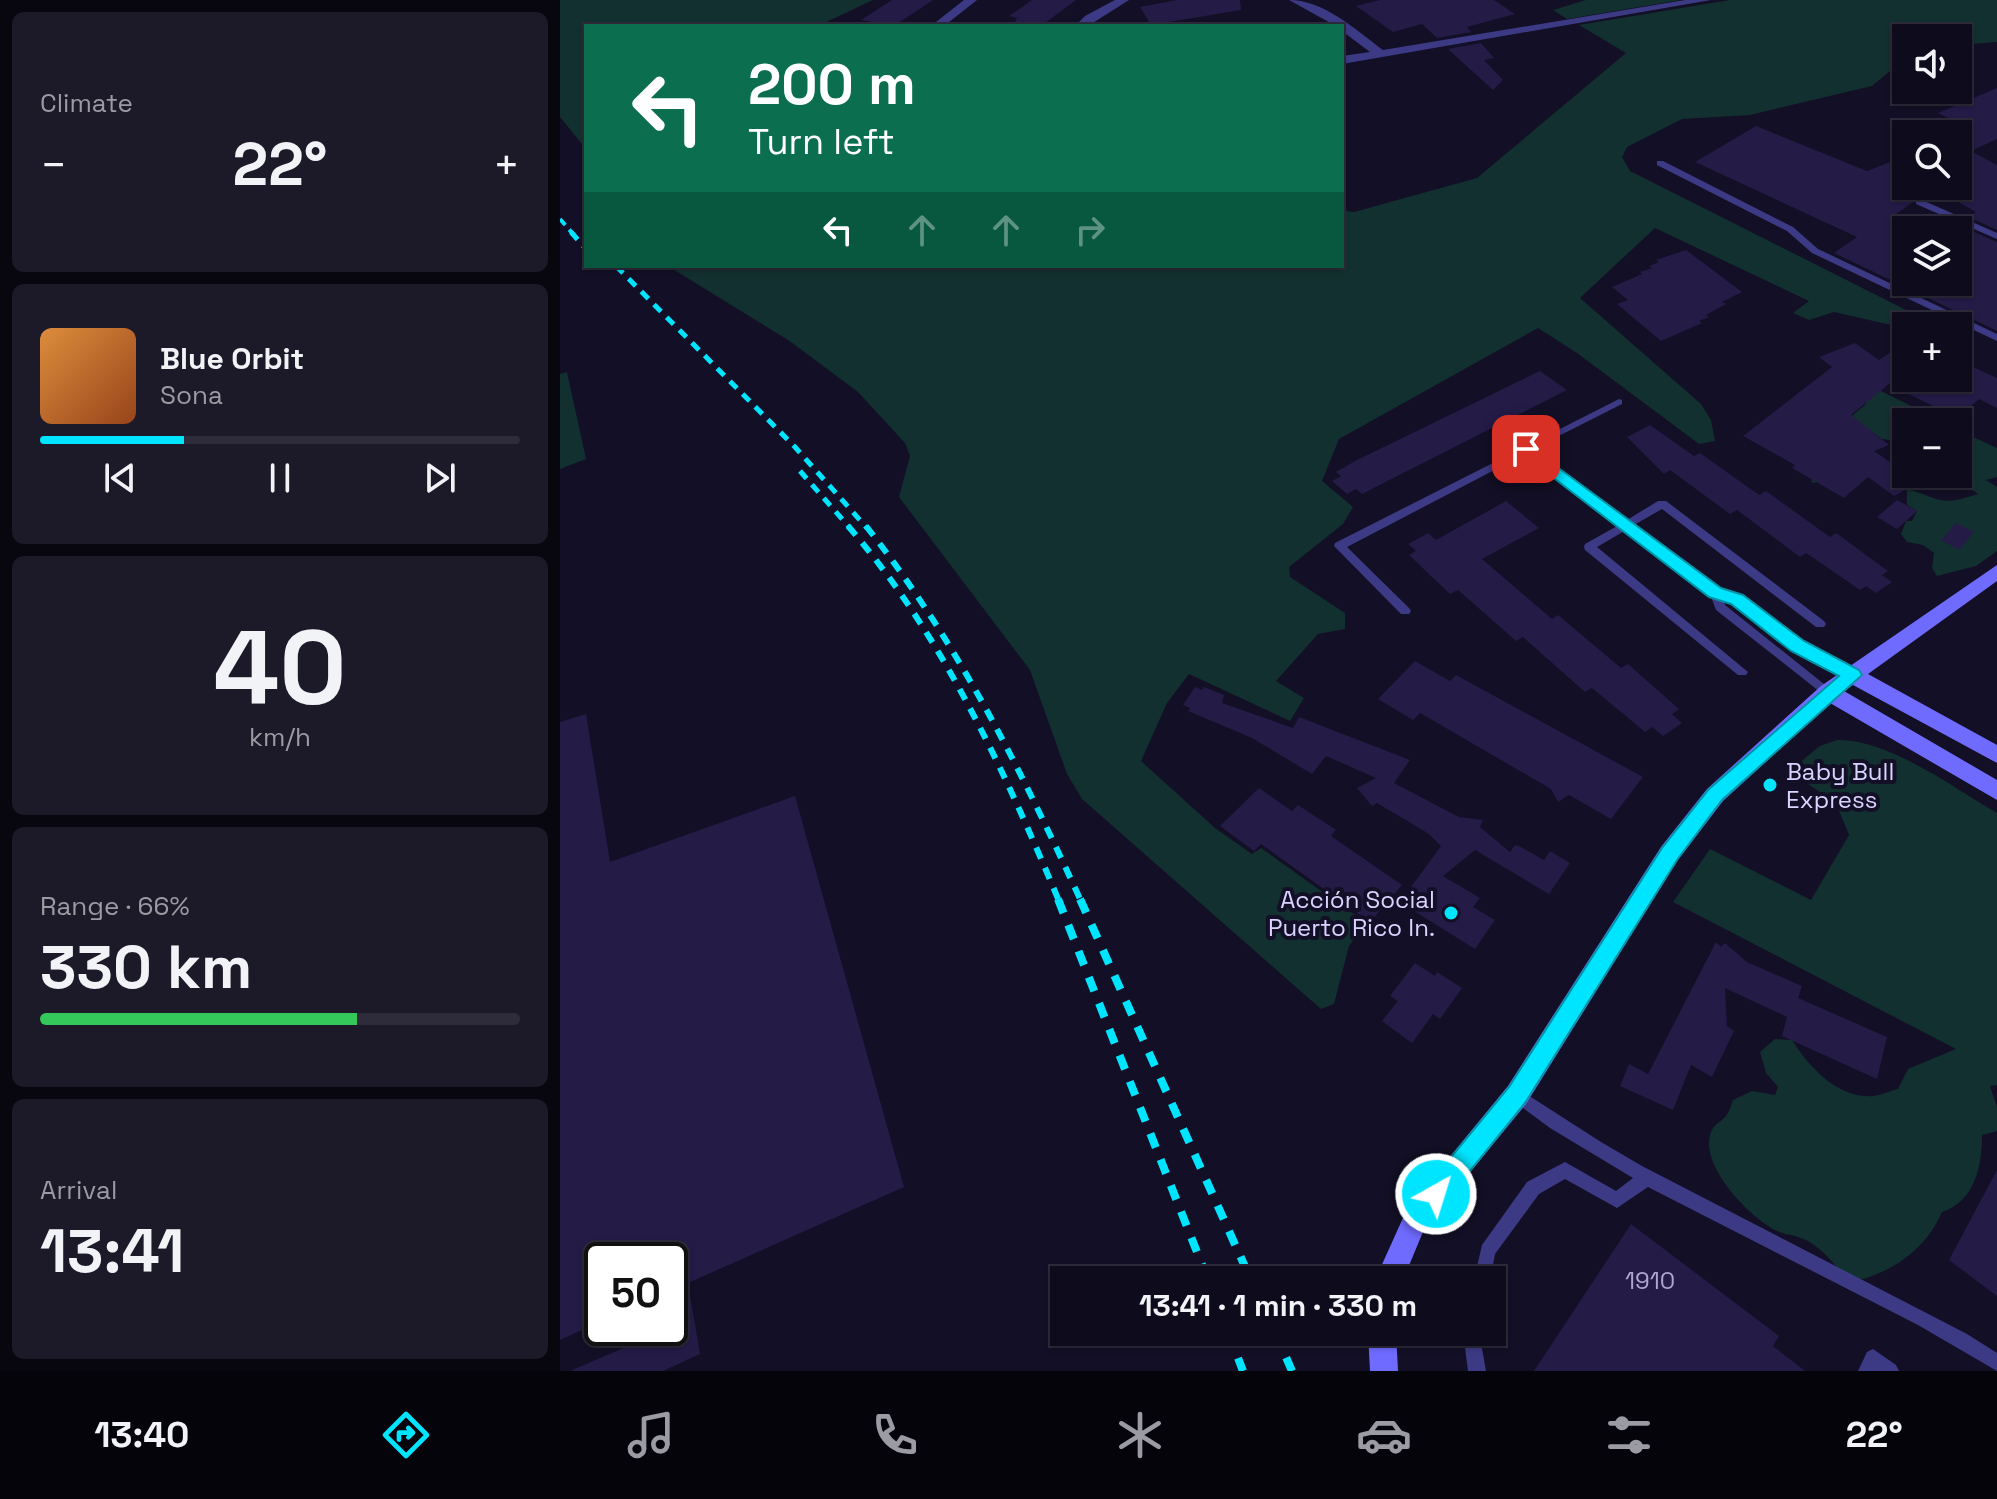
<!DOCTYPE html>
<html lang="en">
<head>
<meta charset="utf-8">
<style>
  :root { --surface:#0e0b1c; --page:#1c1929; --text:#f1f3f6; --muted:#9b9ba3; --line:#2e2b3b; --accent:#00e5ff }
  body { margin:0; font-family:"Space Grotesk",sans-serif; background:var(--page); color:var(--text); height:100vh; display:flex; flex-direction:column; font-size:30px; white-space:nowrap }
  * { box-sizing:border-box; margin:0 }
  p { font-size:26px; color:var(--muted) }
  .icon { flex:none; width:44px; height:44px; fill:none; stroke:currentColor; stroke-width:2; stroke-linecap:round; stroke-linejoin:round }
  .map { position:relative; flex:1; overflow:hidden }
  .side { display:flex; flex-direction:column; gap:12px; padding:12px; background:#08060f; width:560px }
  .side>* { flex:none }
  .banner { position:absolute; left:24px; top:24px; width:760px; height:244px; border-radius:0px; box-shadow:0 2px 6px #0004,0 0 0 2px var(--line); background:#0b6e4f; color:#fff; overflow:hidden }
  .buttons { position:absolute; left:1332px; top:24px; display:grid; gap:16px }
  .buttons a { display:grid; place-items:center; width:80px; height:80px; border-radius:0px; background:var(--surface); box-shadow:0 2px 6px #0004,0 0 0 2px var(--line); font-size:40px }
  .speed { position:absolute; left:24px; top:1242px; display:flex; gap:16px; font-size:40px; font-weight:700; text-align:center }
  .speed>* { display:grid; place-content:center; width:104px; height:104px; border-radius:50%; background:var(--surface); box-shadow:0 2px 6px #0004,0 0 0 2px var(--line); line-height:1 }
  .speed .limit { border:4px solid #111; border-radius:12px; background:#fff; color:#111 }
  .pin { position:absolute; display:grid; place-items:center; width:68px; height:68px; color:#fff; margin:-34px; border-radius:16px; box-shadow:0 4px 12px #0006 }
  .me { position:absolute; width:88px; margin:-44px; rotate:39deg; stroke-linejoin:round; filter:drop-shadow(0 0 6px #0008) }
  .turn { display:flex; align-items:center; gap:28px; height:168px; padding:0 32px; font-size:36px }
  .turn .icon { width:104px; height:104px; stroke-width:2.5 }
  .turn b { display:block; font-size:56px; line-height:68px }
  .lanes { display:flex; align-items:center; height:76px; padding:0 32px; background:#0003; justify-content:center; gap:40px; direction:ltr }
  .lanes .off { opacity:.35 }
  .big { font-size:60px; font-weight:800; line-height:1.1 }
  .side .card { flex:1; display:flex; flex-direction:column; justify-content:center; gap:12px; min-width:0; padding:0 28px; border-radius:12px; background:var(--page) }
  .side .dial { align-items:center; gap:0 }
  .dial b { font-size:104px; line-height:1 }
  .song { display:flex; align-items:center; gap:24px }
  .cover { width:96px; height:96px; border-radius:12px; background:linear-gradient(135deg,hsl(30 70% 55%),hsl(20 70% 35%)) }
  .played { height:8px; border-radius:4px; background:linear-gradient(90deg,var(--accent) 30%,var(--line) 30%) }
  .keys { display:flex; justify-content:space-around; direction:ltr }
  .heat { display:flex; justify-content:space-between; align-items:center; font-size:44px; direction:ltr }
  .charge { height:12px; border-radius:6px; background:linear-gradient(90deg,#34c759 66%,var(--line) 0) }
  .trip { position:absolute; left:490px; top:1266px; width:456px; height:80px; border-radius:0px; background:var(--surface); box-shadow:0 2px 6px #0004,0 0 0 2px var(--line); font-weight:800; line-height:80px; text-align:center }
  .tab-bar { display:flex; height:128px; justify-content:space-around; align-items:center; background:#06040b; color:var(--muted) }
  .tab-bar .icon { width:56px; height:56px }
  .tab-bar .active { color:var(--accent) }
  .tab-bar b { font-size:36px; color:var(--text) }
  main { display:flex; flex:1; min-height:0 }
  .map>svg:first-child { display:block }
  .green { fill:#12302f }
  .building { fill:#241b47 }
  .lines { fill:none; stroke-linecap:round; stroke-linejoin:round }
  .service { fill:#3d3a85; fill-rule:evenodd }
  .minor { fill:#3d3a85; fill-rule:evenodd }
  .secondary { fill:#6f6bff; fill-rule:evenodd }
  .rail-far3 { stroke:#00e5ff; stroke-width:4; stroke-dasharray:8 6; stroke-linecap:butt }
  .rail-far2 { stroke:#00e5ff; stroke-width:5; stroke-dasharray:10 8; stroke-linecap:butt }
  .rail-far1 { stroke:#00e5ff; stroke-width:6; stroke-dasharray:12 10; stroke-linecap:butt }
  .rail { stroke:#00e5ff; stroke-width:8; stroke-dasharray:15 13; stroke-linecap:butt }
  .route { fill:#00e5ff; stroke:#0095a6; stroke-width:2 }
  .poi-dot { fill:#00e5ff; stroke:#130f26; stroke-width:3 }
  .labels { text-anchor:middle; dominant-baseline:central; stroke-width:8; stroke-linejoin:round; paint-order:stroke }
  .poi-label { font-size:24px; fill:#d9d4ff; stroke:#130f26; text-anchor:start }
  .near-number-label { font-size:24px; fill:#aca6d1 }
</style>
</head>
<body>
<main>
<section class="side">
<div class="card"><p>Climate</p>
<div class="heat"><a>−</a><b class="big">22°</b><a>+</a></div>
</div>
<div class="card">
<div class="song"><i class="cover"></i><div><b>Blue Orbit</b><p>Sona</p></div></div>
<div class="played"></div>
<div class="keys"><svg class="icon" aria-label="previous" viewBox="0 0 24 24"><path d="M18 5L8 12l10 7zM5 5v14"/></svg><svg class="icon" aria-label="pause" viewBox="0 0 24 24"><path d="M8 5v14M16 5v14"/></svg><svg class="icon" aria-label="next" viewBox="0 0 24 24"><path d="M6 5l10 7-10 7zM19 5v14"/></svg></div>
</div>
<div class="card dial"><b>40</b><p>km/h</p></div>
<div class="card"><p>Range · 66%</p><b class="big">330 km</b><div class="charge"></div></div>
<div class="card"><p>Arrival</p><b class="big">13:41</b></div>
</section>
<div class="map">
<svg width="1437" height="1371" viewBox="0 0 1437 1371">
  <rect width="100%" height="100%" fill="#130f26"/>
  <g class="green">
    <polygon points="0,0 313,0 258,26 26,26 26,149 0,117"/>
    <polygon points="1026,0 1121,0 1007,19 993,10"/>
    <polygon points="1170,0 1437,0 1437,42 1398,45 1398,38 1346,38 1346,64 1330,71 1312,86 1190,115 1122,119 1067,147 1062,157 1070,171 1346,310 1364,323 1340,327 1274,312 1249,320 1233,313 1249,301 1095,228 1020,298 1141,404 1151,420 1155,441 1139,444 1017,353 978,328 779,439 762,481 793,507 783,524 729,567 730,577 785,613 785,629 758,634 716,681 744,698 730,721 629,674 607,703 581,761 655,828 692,854 701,848 806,923 789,946 774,1004 761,1009 522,799 507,774 470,670 339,497 350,456 345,443 298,392 231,342 108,266 782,266 782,210 794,212 917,178 1066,53 1019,25"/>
    <polygon points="7,372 26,459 0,469 0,374"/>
    <polygon points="1313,387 1383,422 1346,422 1346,442 1322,439 1308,429 1255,483 1251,482 1277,428 1305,405"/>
    <path d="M1398 430 1437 448V477L1426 480 1437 487V551L1416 566 1377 576 1372 568 1374 553 1363 545 1347 542 1341 534 1346 521H1352L1357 511 1347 505V489C1383 499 1378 507 1418 494 1396 473 1372 497 1346 478L1350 476 1347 474H1398Z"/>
    <path d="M1277 740C1329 739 1392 787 1437 813V1085L1430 1086 1437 1107V1131L1422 1135C1422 1166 1415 1201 1382 1212 1366 1250 1330 1274 1291 1282 1278 1270 1266 1252 1251 1243 1240 1235 1229 1236 1217 1231 1190 1218 1141 1167 1150 1135 1153 1124 1159 1124 1165 1117 1169 1113 1171 1105 1173 1100L1192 1091 1215 1095 1218 1087 1206 1073 1200 1052 1215 1039 1232 1040C1249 1067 1278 1099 1313 1096 1321 1095 1330 1091 1338 1089L1348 1069 1396 1049 1113 902 1150 849 1251 900 1289 835 1276 803 1229 771 1260 746Z"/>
  </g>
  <g class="building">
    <polygon points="332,0 373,0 334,26 301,20"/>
    <polygon points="472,0 516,0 481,26 453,26 457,18 449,16"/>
    <polygon points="617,0 680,0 681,10 591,25 580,7"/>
    <polygon points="820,0 934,0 955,14 907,27 911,32 877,38 862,24 833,32 796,6"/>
    <polygon points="921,43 934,58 924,60 943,80 933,90 888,49"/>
    <polygon points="1437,88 1437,139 1411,151 1437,165 1437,230 1409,217 1416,212 1373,188 1354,198 1353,202 1336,214 1346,218 1346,282 1398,282 1398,225 1437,242 1437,331 1274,253 1297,237 1135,162 1196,126 1307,171 1346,156 1346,186 1398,186 1398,123 1378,113"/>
    <polygon points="1126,250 1182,292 1162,302 1166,304 1146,315 1149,317 1139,321 1142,323 1101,341 1057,304 1068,300 1052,287 1082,274 1080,272 1092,268 1089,266 1099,262 1096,260"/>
    <polygon points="1346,342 1346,378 1398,378 1398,360 1437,378 1437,408 1419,399 1397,418 1329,384 1291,415 1329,445 1314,451 1350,476 1346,478 1355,485 1334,496 1308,477 1284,498 1232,468 1235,465 1183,436 1272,367 1259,357 1295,343 1319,360"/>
    <polygon points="980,371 1007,390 802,494 796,489 787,494 772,481 781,476 776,472 795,461"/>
    <polygon points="1090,425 1134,456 1140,453 1199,495 1206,491 1270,537 1276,533 1328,571 1322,575 1332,582 1316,593 1306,586 1300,590 1246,553 1240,557 1177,510 1170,514 1110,470 1104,474 1067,437"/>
    <polygon points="1337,500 1357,511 1337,529 1317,517"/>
    <polygon points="946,501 979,528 922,559 992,619 998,615 1061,668 1068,664 1119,709 1112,714 1122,723 1103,736 1092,727 1085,732 1032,688 1025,692 963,637 956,641 898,590 890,594 849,555 856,551 848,544 868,533 876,540"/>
    <polygon points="1396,523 1414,532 1399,550 1381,540"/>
    <polygon points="855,661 890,681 896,675 1083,777 1051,819 1009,795 998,802 991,789 860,713 853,720 818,699"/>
    <polygon points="635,687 642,690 644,687 664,695 662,703 733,728 739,717 850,760 834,783 899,817 923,820 920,827 950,852 955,845 959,846 984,860 990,851 1010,863 989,894 915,850 883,876 920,898 913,907 935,920 915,949 846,906 842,910 837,906 881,846 869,834 817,803 812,806 797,788 816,778 766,756 752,774 692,738 628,711 630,708 623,705"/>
    <polygon points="26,714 50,862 235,796 344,1187 128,1283 140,1354 103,1371 10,1371 110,1328 110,1260 42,1260 42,1321 0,1340 0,722"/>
    <polygon points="699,788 732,811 738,805 776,830 771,836 842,885 810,922 701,844 694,851 660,826"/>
    <polygon points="1156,942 1161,947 1165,943 1187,962 1242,986 1238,998 1327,1037 1317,1079 1222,1036 1227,1017 1165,988 1167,1026 1174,1031 1152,1077 1131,1065 1113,1110 1060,1086 1069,1064 1088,1074"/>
    <polygon points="855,963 875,976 877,972 902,988 880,1019 873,1014 852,1043 822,1021 838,1001 830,996"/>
    <polygon points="1437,1170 1437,1296 1389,1260"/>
    <polygon points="1071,1224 1219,1336 1213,1346 1245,1371 974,1371"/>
  </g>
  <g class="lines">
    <g class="service">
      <polygon points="1097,161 1103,161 1233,227 1258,249 1437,334 1437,341 1252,253 1227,231 1097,165"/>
      <polygon points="1356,200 1362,200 1437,233 1437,239 1356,204"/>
      <polygon points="1059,399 1062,400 1062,404 973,449 1067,520 1098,501 1106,501 1264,621 1266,624 1264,627 1256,627 1102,509 1074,525 1159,589 1181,597 1241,643 1297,672 1299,675 1297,678 1289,678 1233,649 1173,603 1163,599 1165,605 1274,692 1272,695 1264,695 1156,610 1150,594 1066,530 1037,547 1188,672 1186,675 1178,675 1025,550 1024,547 1025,544 1059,525 965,454 787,547 849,608 851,611 849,614 841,614 774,546 775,543"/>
      <polygon points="957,1088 1041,1142 1082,1166 1407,1334 1437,1353 1437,1371 1358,1325 1088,1187 1057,1208 1005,1179 979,1194 935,1254 930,1280 914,1280 922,1245 967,1182 1005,1162 1056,1191 1073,1178 990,1128 952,1100 949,1095 952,1090"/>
      <polygon points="903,1332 919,1332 926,1371 908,1371"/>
      <polygon points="1313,1349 1336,1365 1339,1371 1298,1371 1307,1352"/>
    </g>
    <g class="minor">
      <polygon points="404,0 417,0 384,26 371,26"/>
      <polygon points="555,0 569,0 528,26 515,26 525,16"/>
      <path d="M729 0C764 0 796 30 823 50L1125 0H1151L782 64V56L810 52 782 31V26H776Z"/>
    </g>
    <g class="secondary">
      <polygon points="1437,565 1437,581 1308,674 1437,745 1437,763 1293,685 1284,691 1437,780 1437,800 1270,703 1163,801 1117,861 966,1104 865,1227 843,1280 815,1280 847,1209 948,1086 1101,847 1147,789 1261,686"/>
      <polygon points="808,1332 836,1332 838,1371 810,1371"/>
    </g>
    <polyline class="rail-far3" points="0,219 13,234"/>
    <g class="rail-far2">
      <polyline points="11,232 26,249"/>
      <polyline points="56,266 235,447 307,528"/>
      <polyline points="240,471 290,528"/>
    </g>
    <g class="rail-far1">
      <path d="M288 526C382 634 444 770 499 901"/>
      <path d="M306 526C397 641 460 768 521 901"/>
    </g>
    <g class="rail">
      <polyline points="498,899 648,1280"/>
      <polyline points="520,899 691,1280"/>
      <polyline points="668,1332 683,1371"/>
      <polyline points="715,1332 732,1371"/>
    </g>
  </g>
  <polygon class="route" points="966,444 1161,588 1183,595 1244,641 1299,670 1302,675 1162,800 1117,860 965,1103 885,1202 876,1206 868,1202 864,1194 868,1185 949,1087 1102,848 1149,789 1279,676 1231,651 1171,604 1149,597 961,453 959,449"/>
  <g class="poi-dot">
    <circle cx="1210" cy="785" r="8"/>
    <circle cx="891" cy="913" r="8"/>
  </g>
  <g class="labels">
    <g class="poi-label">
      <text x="1226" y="771">Baby Bull<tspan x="1226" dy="28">Express</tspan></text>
      <text x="875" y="899" text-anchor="end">Acción Social<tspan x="875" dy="28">Puerto Rico In.</tspan></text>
    </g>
    <g class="near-number-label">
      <text x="1090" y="1280">1910</text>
    </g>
  </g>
</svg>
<div class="buttons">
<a><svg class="icon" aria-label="sound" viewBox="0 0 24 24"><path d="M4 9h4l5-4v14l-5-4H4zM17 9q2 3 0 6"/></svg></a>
<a><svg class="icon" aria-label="search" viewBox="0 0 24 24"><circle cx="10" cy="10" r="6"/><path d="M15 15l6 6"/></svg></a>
<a><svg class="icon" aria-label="layers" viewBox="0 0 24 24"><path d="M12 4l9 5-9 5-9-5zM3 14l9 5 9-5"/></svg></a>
<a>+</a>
<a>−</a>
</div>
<div class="speed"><div class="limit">50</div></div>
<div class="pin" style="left:966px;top:449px;background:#d93025"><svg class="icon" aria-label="arrive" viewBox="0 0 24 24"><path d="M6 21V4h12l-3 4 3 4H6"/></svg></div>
<svg class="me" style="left:876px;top:1194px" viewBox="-20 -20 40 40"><circle r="17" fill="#00e5ff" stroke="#fff" stroke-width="3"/><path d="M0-11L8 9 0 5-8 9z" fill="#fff"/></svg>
<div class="trip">13:41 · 1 min · 330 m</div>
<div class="banner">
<div class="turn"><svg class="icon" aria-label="left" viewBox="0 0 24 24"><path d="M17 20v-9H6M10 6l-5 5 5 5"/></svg><div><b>200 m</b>Turn left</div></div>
<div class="lanes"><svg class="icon" aria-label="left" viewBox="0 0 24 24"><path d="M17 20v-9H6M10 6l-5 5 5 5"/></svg><svg class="icon off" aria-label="ahead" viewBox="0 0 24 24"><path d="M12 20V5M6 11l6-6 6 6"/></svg><svg class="icon off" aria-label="ahead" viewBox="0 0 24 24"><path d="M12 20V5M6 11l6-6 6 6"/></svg><svg class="icon off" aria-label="right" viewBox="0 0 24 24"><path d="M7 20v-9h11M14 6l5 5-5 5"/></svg></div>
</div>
</div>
</main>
<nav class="tab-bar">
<b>13:40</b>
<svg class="icon active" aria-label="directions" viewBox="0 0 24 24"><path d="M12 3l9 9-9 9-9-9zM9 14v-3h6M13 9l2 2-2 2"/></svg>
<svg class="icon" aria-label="music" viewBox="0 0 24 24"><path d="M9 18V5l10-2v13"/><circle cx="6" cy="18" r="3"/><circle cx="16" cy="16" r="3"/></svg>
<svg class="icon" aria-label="phone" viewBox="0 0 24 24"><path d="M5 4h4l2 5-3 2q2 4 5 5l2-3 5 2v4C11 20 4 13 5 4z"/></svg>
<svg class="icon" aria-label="climate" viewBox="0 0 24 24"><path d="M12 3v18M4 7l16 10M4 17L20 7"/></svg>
<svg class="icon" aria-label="car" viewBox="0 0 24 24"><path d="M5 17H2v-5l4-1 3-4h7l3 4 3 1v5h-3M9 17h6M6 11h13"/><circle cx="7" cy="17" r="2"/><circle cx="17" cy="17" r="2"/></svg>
<svg class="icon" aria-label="filters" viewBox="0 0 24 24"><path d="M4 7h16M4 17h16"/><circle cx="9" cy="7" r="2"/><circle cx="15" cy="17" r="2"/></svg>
<b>22°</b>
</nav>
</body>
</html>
